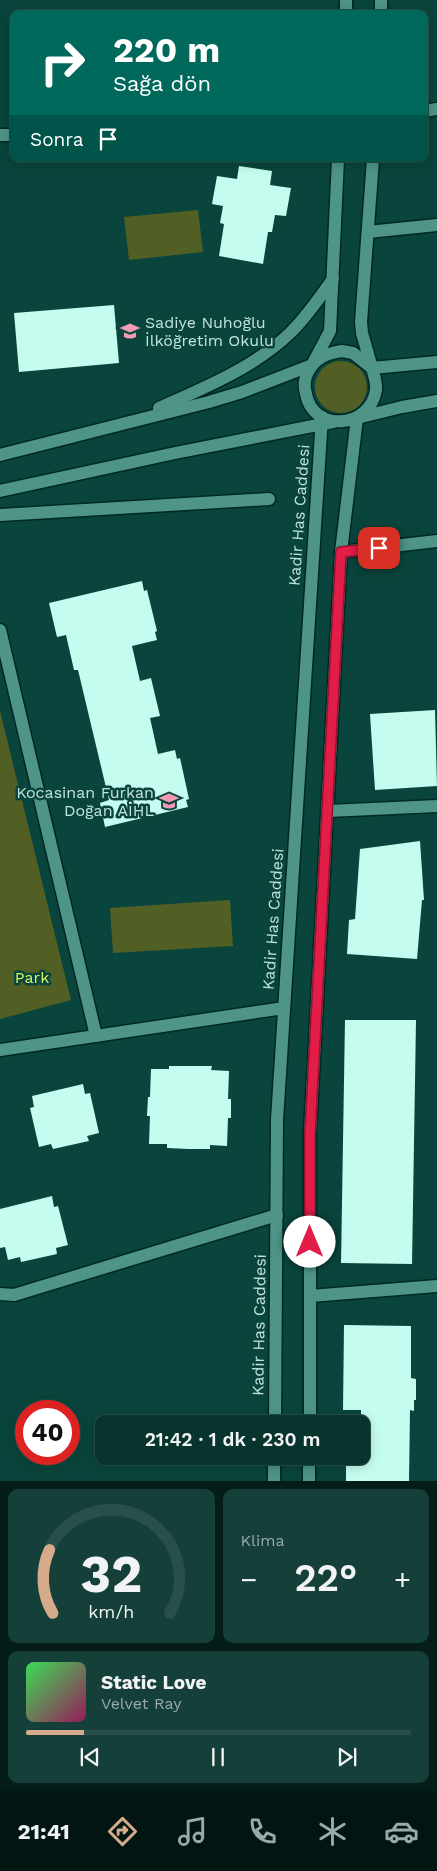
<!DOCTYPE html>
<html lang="tr">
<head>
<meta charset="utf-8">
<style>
  :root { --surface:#07342d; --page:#153f39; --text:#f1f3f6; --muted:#98aaaa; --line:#284f49; --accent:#d6ab8b }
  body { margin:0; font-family:"Work Sans",sans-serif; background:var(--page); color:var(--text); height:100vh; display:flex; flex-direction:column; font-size:19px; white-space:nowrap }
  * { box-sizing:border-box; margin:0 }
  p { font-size:16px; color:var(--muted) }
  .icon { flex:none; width:28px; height:28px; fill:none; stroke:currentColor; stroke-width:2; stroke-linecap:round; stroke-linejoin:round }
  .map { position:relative; height:1481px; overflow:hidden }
  .details { display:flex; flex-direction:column; gap:8px; padding:8px; background:#041d19; flex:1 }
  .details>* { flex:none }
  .banner { position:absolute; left:10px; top:10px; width:418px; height:152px; border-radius:10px; box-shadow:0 2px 12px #0003,0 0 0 1px var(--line); background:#00695c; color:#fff; overflow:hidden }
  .speed { position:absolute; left:15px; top:1400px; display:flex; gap:10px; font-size:25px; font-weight:700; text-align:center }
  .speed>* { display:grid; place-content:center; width:65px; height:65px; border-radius:50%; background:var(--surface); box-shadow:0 2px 12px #0003,0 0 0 1px var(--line); line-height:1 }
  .speed .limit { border:8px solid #d22; background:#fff; color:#111 }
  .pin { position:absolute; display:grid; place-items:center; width:42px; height:42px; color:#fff; margin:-21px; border-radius:10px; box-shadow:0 2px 8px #0006 }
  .me { position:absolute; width:55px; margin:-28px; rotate:0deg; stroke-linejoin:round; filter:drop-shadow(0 0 4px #0008) }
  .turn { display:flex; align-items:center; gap:18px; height:105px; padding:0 20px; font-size:22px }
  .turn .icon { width:65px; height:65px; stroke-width:2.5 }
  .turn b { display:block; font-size:35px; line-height:42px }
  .then { display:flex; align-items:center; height:48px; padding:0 20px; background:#0003; gap:10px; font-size:19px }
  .big { font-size:38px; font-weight:600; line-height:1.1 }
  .details .widget { flex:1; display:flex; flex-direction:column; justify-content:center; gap:8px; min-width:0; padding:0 18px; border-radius:10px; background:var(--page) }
  .details .dial { align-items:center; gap:0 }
  .dial svg { height:130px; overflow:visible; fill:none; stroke:var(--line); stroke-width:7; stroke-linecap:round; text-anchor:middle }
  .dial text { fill:var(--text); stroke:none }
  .song { display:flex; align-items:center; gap:15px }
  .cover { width:60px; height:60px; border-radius:8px; background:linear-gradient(135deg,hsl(130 70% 55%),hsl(330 70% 35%)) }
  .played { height:5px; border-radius:2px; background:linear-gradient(90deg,var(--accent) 15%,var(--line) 15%) }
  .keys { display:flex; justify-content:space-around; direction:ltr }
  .heat { display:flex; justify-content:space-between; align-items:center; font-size:28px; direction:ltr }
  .details .tiles { flex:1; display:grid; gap:8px; grid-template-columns:1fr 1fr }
  .widget:last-child { grid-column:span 2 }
  .trip { position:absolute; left:95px; top:1415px; width:275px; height:50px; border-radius:10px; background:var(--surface); box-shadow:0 2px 12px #0003,0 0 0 1px var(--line); font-weight:600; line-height:50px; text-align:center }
  .tab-bar { display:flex; height:80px; justify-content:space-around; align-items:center; background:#031512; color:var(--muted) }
  .tab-bar .icon { width:35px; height:35px }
  .tab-bar .selected { color:var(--accent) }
  .tab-bar b { font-size:22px; color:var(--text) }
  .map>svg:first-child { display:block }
  .green { fill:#525f24 }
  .building { fill:#c4fdf0 }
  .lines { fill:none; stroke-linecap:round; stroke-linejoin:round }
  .service-casing { stroke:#012923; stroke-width:15 }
  .minor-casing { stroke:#012923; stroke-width:15 }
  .tertiary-casing { stroke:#012923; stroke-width:15 }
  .service { stroke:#4e9487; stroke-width:12 }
  .minor { stroke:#4e9487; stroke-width:12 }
  .tertiary { stroke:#4e9487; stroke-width:12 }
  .route-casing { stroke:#92132f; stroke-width:12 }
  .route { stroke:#e11d48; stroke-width:9 }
  .labels { text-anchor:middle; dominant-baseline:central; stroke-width:5; stroke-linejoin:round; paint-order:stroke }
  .poi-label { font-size:16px; fill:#c1e3db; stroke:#09453c; text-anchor:start }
  .street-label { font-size:16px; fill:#c1e3db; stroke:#09453c }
  .park-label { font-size:16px; fill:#d3f268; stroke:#09453c }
</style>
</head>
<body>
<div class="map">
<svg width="437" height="1481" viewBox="0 0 437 1481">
  <rect width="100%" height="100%" fill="#09453c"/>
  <g class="green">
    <polygon points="198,210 203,252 129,260 124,217"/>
    <circle cx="341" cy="387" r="26"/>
    <polygon points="0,711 71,1000 0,1019"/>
    <polygon points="230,900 233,946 113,953 110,908"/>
  </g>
  <g class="building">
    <polygon points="239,166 272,171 270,185 291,188 286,216 275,215 272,232 268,232 263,264 219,256 224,224 220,223 223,206 212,204 217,176 237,179"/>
    <polygon points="114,305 119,363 19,372 14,313"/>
    <polygon points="142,581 144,591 147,590 157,631 155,632 157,640 132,646 140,681 151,678 160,716 150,718 158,754 175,750 177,759 180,758 189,799 186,800 188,807 105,827 100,803 109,800 78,670 74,670 66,635 57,637 49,603"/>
    <polygon points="435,710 437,786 375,790 370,714"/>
    <polygon points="420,841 424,900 422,900 417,959 347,954 349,920 355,919 360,849"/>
    <polygon points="345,1020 416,1020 412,1264 341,1263"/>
    <polygon points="169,1066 212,1066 211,1070 229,1071 228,1099 231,1099 231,1118 228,1118 227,1146 210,1145 210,1149 189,1149 167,1148 167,1144 149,1144 150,1116 147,1116 148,1097 150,1097 151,1069 169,1069"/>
    <polygon points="83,1084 85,1094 90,1093 99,1133 87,1136 89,1141 53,1149 51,1144 39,1147 30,1108 34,1107 32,1096"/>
    <polygon points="52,1196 54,1207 58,1206 68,1245 56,1248 57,1254 21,1262 20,1257 8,1260 5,1247 0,1248 0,1209"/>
    <polygon points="344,1325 411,1326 411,1378 416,1379 416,1400 414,1400 414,1411 410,1410 409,1481 346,1481 346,1456 361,1456 361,1410 343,1410"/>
  </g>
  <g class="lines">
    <g class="service-casing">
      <g id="service">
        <polyline points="424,111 437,109"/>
        <polyline points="368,232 437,225"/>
        <polyline points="0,515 269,499"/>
      </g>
    </g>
    <g class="minor-casing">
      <g id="minor">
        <polyline points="0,135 14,135"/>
        <polyline points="341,552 437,541"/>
        <polyline points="0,630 96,1036"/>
        <polyline points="328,811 437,806"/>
        <polyline points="0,1050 284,1008"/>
        <polyline points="0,1294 14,1295 277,1215"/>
        <polyline points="310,1296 437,1286"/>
      </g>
    </g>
    <g class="tertiary-casing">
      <g id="tertiary">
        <polyline points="346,14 346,0"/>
        <polyline points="381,14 381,0"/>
        <polyline points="373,159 361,322 362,333 372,368 437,362"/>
        <path d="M342 351 353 353 372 368C374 375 377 383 376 390 370 429 313 433 306 394 304 387 304 379 308 372 315 358 327 353 342 351Z"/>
        <path d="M159 408C204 388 253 368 289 334 306 318 319 298 333 279"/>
        <polyline points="0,455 209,402 242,392 312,365 330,331 338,159"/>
        <polyline points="0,491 175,453 333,422"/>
        <polyline points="275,1424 277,1120 322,417"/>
        <polyline points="310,1424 310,1133 341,552 357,418 402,407 437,401"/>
        <polyline points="274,1481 274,1456"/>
        <polyline points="309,1481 309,1456"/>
      </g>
    </g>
    <use href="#service" class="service"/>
    <use href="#minor" class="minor"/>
    <use href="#tertiary" class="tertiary"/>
  </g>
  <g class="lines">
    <g class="route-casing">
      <polyline id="route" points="310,1242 310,1133 341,552 379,548"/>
    </g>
    <use href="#route" class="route"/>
  </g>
  <defs>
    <g id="school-bare" transform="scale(1.5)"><path d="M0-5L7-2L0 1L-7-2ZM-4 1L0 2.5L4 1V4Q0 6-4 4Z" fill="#f19ab4" stroke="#09453c" stroke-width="2.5" paint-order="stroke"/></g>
  </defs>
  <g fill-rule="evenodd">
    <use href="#school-bare" x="130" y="331"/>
    <use href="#school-bare" x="169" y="801"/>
  </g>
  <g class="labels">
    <g class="poi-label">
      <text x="145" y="322">Sadiye Nuhoğlu<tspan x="145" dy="18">İlköğretim Okulu</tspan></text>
      <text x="154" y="792" text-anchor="end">Kocasinan Furkan<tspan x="154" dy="18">Doğan AİHL</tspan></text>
    </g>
    <g class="street-label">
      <text transform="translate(299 515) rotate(-86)">Kadir Has Caddesi</text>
      <text transform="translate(273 919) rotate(-86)">Kadir Has Caddesi</text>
      <text transform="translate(259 1325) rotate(-89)">Kadir Has Caddesi</text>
    </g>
    <g class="park-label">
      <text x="32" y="977">Park</text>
    </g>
  </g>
</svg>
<div class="speed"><div class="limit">40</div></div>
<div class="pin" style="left:379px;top:548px;background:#d93025"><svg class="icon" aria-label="arrive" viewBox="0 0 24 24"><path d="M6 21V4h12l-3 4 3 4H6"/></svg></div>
<svg class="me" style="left:310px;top:1242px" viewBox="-20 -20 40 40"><circle r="19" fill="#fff"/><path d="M0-13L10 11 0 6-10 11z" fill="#e11d48"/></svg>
<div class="trip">21:42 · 1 dk · 230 m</div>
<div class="banner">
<div class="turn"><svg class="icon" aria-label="right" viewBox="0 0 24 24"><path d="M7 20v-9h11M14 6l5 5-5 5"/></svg><div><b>220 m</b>Sağa dön</div></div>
<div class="then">Sonra<svg class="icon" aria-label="arrive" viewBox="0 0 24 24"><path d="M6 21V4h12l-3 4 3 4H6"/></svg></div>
</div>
</div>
<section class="details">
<div class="tiles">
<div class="widget dial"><svg viewBox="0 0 100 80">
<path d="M14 69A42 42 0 1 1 86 69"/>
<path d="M14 69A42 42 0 0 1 12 30" stroke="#d6ab8b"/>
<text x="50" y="56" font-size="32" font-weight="700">32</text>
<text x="50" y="72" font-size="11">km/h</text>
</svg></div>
<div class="widget"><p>Klima</p>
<div class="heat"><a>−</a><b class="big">22°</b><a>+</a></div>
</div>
<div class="widget">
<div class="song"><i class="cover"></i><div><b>Static Love</b><p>Velvet Ray</p></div></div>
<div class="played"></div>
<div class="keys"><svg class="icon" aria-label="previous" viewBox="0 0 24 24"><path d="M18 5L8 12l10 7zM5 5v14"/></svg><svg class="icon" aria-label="pause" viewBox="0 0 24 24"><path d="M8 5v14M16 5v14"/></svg><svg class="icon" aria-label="next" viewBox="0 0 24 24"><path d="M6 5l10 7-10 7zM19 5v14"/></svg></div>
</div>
</div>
</section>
<nav class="tab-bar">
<b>21:41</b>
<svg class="icon selected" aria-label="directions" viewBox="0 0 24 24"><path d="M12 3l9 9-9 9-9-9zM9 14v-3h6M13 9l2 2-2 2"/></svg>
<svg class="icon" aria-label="music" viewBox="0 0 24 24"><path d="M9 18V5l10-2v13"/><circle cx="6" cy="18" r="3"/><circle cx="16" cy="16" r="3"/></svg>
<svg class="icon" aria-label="phone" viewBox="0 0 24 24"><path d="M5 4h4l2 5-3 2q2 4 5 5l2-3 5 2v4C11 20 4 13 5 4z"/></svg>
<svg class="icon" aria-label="climate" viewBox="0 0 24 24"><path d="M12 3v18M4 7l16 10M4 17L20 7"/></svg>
<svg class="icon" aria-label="car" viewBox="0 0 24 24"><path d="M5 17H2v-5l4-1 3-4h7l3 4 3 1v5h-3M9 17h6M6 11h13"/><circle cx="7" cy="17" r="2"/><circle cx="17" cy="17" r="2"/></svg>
</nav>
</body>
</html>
